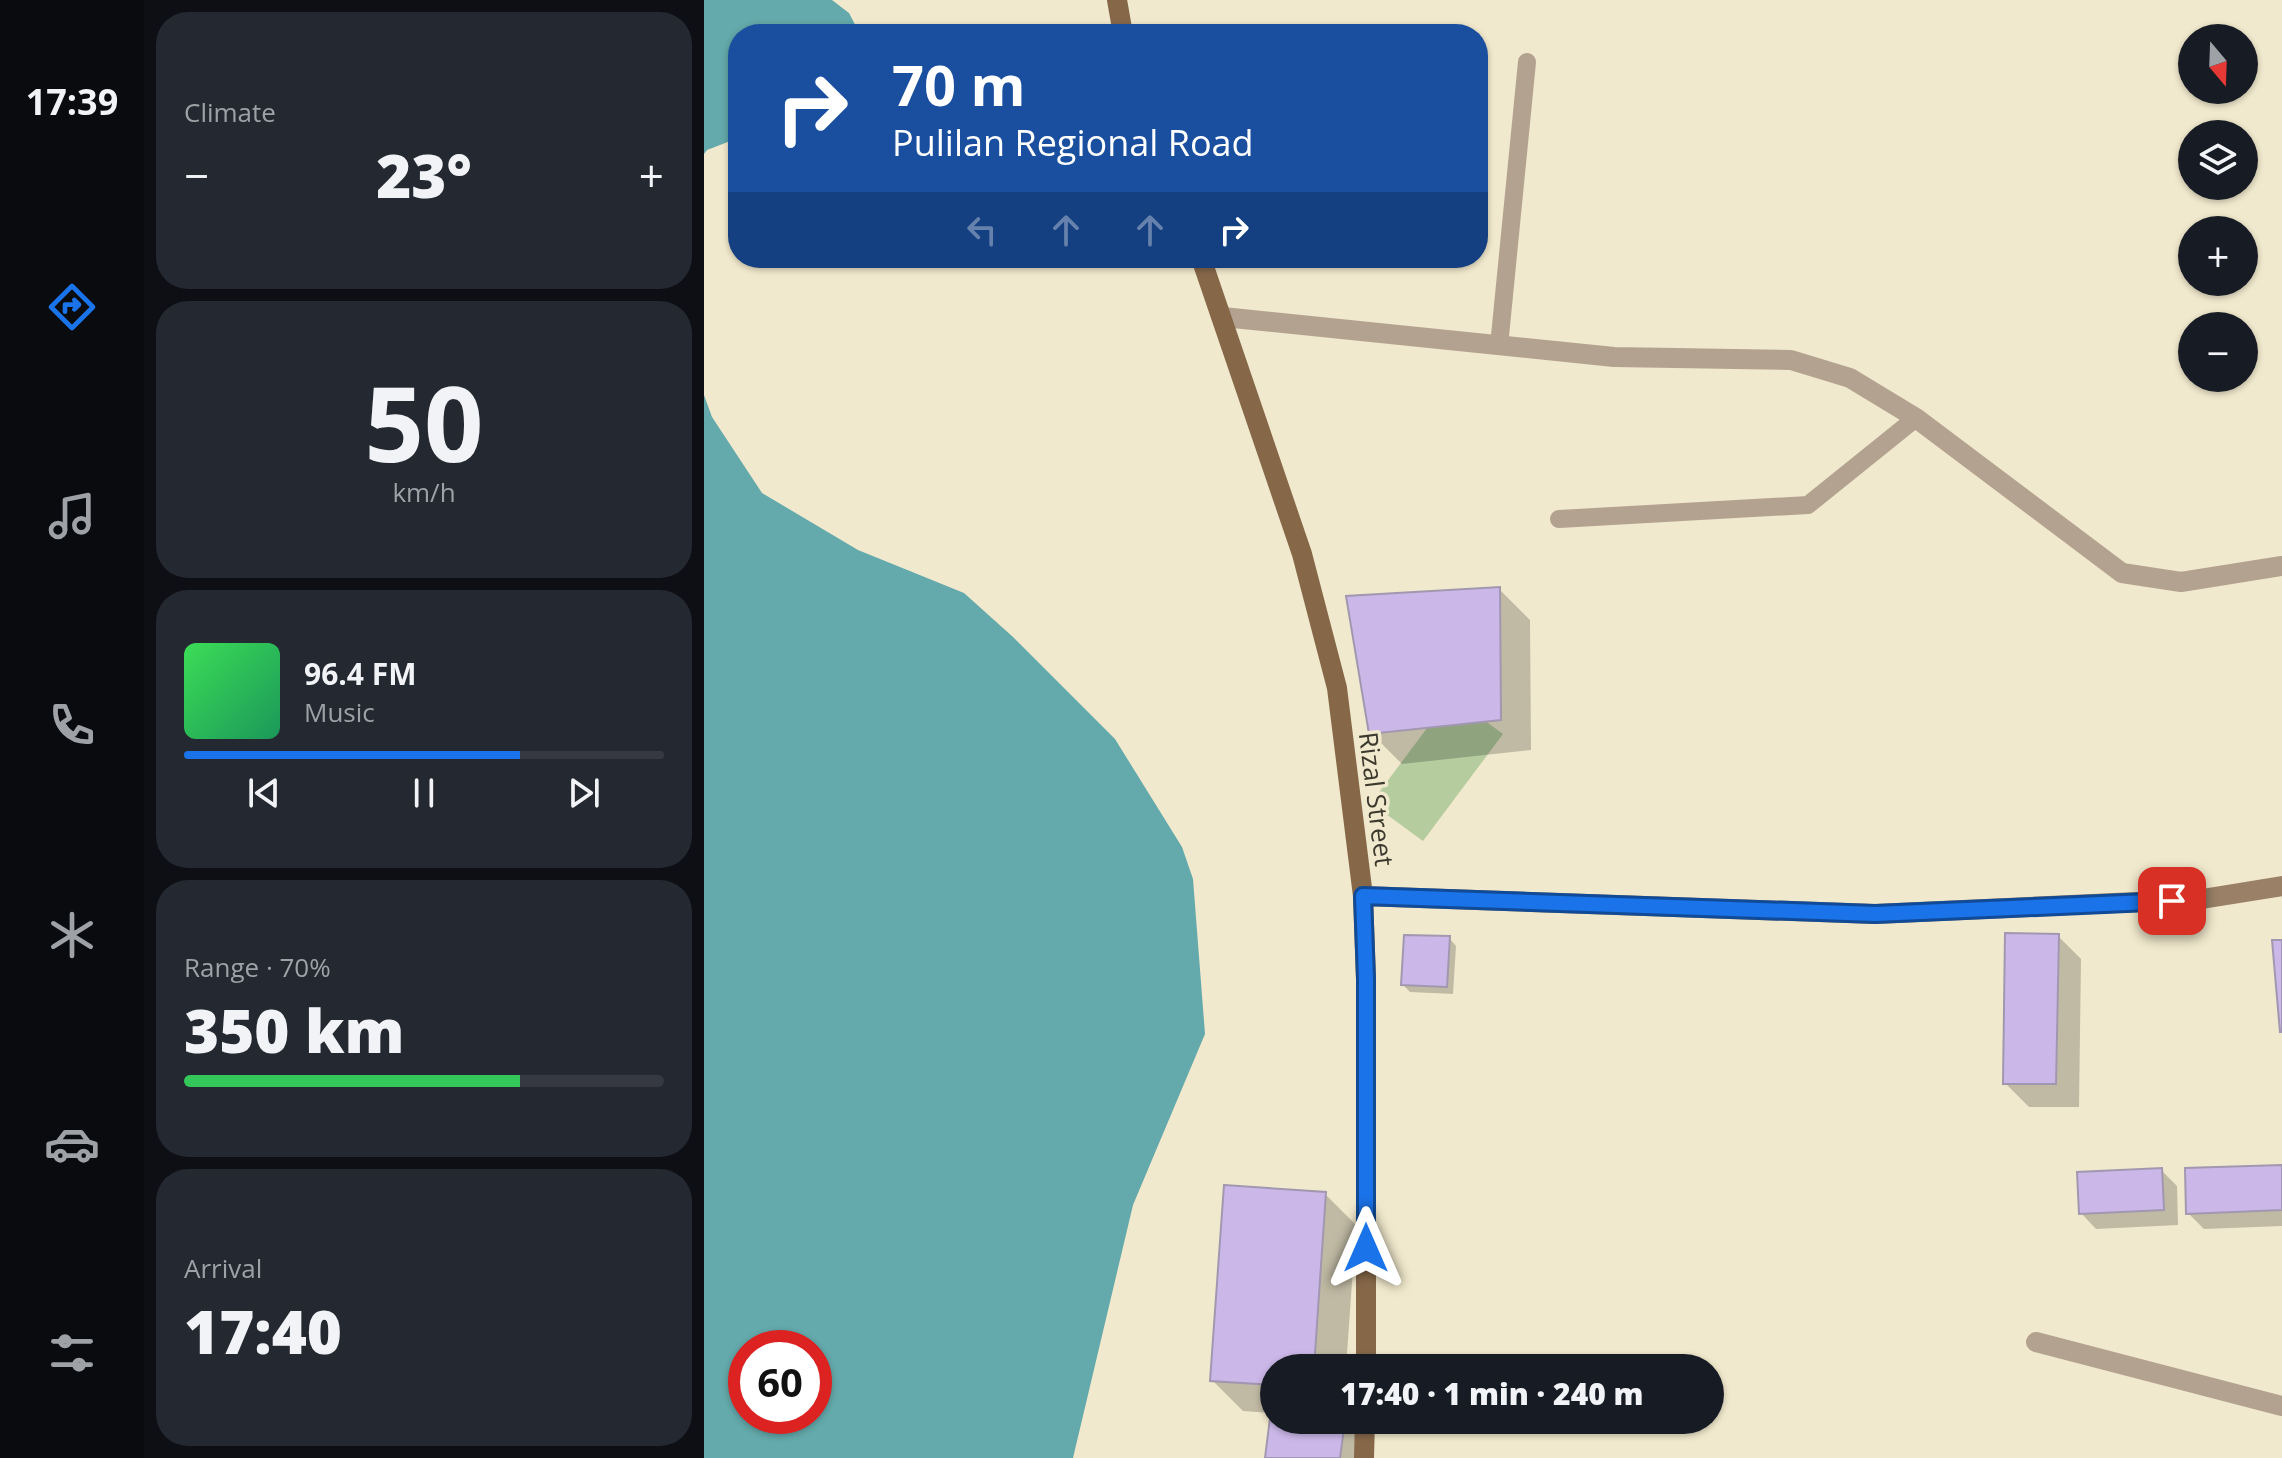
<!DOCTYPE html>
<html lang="en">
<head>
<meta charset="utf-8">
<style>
  :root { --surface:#171b24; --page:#242831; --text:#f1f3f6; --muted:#9ea1a6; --line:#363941; --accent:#1a73e8 }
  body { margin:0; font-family:"Open Sans",sans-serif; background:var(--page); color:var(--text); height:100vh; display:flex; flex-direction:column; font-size:30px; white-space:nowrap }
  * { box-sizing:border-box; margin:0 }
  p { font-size:26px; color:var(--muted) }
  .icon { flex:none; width:44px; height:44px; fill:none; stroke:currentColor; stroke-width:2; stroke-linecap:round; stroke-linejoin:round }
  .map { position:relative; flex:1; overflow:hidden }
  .drawer { display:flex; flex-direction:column; gap:12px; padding:12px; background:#0d0f14; width:560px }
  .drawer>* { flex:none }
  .banner { position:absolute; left:24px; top:24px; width:760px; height:244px; border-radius:32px; box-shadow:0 2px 6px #0004; background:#1a4fa0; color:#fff; overflow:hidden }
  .needle { width:52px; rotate:161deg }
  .buttons { position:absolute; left:1474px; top:24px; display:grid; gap:16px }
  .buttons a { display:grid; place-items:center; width:80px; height:80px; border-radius:50%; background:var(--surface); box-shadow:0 2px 6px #0004; font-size:40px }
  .speed { position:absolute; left:24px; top:1330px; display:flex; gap:16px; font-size:40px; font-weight:700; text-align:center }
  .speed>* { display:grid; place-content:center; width:104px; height:104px; border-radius:50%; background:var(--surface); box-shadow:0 2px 6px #0004; line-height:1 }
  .speed .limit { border:12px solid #d22; background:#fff; color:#111 }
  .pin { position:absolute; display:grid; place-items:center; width:68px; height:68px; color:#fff; margin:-34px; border-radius:16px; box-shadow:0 4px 12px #0006 }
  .me { position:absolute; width:88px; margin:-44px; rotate:0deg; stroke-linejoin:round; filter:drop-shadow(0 0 6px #0008) }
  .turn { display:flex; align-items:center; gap:28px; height:168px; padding:0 32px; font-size:36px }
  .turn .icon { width:104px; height:104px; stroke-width:2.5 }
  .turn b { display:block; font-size:56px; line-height:68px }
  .lanes { display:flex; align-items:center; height:76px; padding:0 32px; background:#0003; justify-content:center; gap:40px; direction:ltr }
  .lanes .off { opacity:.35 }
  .big { font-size:60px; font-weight:800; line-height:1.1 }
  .drawer .widget { flex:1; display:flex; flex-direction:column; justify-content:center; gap:12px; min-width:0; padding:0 28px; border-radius:32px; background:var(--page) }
  .drawer .dial { align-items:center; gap:0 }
  .dial b { font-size:104px; line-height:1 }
  .song { display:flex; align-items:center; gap:24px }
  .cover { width:96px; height:96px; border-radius:12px; background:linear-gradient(135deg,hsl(130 70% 55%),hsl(150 70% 35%)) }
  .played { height:8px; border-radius:4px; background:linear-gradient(90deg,var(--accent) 70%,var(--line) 70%) }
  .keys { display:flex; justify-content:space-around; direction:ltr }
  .heat { display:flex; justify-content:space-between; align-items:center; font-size:44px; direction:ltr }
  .charge { height:12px; border-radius:6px; background:linear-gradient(90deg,#34c759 70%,var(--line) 0) }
  .trip { position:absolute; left:556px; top:1354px; width:464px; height:80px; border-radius:40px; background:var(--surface); box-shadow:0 2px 6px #0004; font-weight:800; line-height:80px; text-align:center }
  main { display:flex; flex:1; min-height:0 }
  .tabs { display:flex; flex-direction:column; width:144px; justify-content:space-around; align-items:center; background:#090b0e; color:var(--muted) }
  .tabs .icon { width:56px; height:56px }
  .tabs .on { color:var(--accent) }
  .tabs b { font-size:36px; color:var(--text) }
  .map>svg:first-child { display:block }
  .green { fill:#b5cc9f }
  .water { fill:#64a9ab; fill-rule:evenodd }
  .shadow { fill:#0003 }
  .building { fill:#ccb8e8; stroke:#a297b0; stroke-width:2 }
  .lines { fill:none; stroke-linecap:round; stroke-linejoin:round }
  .service { stroke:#b4a291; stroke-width:18 }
  .minor { stroke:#b4a291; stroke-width:20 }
  .secondary { stroke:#998067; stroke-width:20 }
  .primary { stroke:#866849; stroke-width:20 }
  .route-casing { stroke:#114b97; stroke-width:20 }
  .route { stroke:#1a73e8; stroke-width:14 }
  .labels { text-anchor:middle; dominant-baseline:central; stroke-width:7; stroke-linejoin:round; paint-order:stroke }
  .street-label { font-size:26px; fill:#3b382d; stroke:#f1e9cd }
</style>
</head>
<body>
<main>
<nav class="tabs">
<b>17:39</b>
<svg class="icon on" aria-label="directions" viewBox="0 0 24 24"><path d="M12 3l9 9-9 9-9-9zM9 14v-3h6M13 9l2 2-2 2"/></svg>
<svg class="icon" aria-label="music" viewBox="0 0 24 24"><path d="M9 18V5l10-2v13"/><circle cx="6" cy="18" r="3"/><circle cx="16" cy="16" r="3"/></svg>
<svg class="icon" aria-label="phone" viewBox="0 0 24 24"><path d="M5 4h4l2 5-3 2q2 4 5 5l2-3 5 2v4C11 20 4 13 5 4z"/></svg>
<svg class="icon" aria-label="climate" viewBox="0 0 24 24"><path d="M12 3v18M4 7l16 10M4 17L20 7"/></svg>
<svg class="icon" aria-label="car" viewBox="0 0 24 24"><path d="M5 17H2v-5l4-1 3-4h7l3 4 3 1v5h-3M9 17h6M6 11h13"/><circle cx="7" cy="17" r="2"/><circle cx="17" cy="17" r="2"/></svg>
<svg class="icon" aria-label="filters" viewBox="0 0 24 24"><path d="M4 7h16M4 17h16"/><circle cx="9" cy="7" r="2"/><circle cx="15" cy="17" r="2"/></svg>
</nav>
<section class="drawer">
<div class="widget"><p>Climate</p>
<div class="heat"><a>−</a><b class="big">23°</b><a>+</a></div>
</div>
<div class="widget dial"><b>50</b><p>km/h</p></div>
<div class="widget">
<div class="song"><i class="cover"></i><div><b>96.4 FM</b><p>Music</p></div></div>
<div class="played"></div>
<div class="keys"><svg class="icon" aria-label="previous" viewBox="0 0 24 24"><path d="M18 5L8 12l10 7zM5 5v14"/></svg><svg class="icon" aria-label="pause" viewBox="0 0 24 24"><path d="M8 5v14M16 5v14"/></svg><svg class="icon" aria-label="next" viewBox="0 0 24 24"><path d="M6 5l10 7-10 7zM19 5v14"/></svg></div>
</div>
<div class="widget"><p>Range · 70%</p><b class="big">350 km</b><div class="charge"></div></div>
<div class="widget"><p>Arrival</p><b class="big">17:40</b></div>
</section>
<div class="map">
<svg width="1578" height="1458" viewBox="0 0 1578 1458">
  <rect width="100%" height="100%" fill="#f1e9cd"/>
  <polygon class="green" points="747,696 799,734 719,841 667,803"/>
  <g class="water">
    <polygon points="0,0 128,0 145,13 156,34 34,34 34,138 3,150 0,154"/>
    <path d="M0 395 8 417 58 493 154 550 260 593 309 637 411 739 478 847 489 879 501 1034 429 1205 369 1458H0ZM42 1348H110V1416H42Z"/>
  </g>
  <g class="shadow">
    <polygon points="795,589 826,620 827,750 698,764 667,733"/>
    <polygon points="1354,936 1377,959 1375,1107 1325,1107 1301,1083"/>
    <polygon points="745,938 752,946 749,994 706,992 699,985"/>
    <polygon points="1578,1168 1578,1226 1500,1229 1484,1213"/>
    <polygon points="1457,1170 1473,1186 1474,1225 1392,1229 1377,1213"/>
    <polygon points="621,1194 652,1225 642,1368 570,1368 570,1420 640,1423 664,1446 662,1458 563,1458 569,1413 539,1411 508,1380"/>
  </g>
  <g class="building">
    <polygon points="796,587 797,720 665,734 642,596"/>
    <polygon points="1301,933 1355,934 1352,1084 1299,1084"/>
    <polygon points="700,935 746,936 743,987 697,985"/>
    <polygon points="1568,940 1578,940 1578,1032 1576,1032"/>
    <polygon points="1578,1165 1578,1210 1482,1214 1481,1168"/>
    <polygon points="1458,1168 1460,1210 1375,1214 1373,1172"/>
    <polygon points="520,1185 622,1192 610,1368 570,1368 570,1385 506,1381"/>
    <polygon points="567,1410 570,1411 570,1420 641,1421 636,1458 561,1458"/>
  </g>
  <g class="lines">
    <g class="service">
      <polyline points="795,346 823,62"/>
      <polyline points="855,519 1104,505 1212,418"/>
    </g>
    <g class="minor">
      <polyline points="519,317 910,357 1087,360 1146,378 1212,418 1418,573 1477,582 1578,566"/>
      <polyline points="1332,1342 1578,1406"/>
    </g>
    <polyline class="secondary" points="659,896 1171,914 1498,899 1578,886"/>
    <g class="primary">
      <polyline points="413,0 419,34"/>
      <polyline points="497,258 598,554 633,688 659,896 662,979 662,1368"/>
      <polyline points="660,1458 661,1420"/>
    </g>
  </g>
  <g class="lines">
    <g class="route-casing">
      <polyline id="route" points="662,1248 662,979 659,896 1171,914 1468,901"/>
    </g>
    <use href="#route" class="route"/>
  </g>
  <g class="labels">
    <g class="street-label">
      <text transform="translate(673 799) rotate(83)">Rizal Street</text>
    </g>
  </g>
</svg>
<div class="buttons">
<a><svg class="needle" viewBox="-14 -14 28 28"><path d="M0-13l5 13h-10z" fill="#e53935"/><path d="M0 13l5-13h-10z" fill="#9ea1a6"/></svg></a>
<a><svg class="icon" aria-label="layers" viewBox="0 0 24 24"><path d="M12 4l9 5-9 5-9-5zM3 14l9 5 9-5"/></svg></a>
<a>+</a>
<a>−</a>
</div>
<div class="speed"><div class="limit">60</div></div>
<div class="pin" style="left:1468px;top:901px;background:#d93025"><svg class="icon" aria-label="arrive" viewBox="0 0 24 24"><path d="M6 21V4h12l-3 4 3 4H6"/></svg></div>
<svg class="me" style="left:662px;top:1248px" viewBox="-20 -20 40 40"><path d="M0-17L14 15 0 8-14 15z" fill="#1a73e8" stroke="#fff" stroke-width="4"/></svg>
<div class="trip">17:40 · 1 min · 240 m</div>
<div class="banner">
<div class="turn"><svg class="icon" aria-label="right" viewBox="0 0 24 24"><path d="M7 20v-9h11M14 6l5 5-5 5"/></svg><div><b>70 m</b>Pulilan Regional Road</div></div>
<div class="lanes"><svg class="icon off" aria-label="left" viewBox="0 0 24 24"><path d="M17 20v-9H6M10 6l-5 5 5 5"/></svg><svg class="icon off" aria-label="ahead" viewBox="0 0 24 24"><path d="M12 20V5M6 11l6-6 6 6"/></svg><svg class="icon off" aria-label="ahead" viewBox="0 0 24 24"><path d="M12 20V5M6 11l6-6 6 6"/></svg><svg class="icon" aria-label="right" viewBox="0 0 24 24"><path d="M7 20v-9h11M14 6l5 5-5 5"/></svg></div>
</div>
</div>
</main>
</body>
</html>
